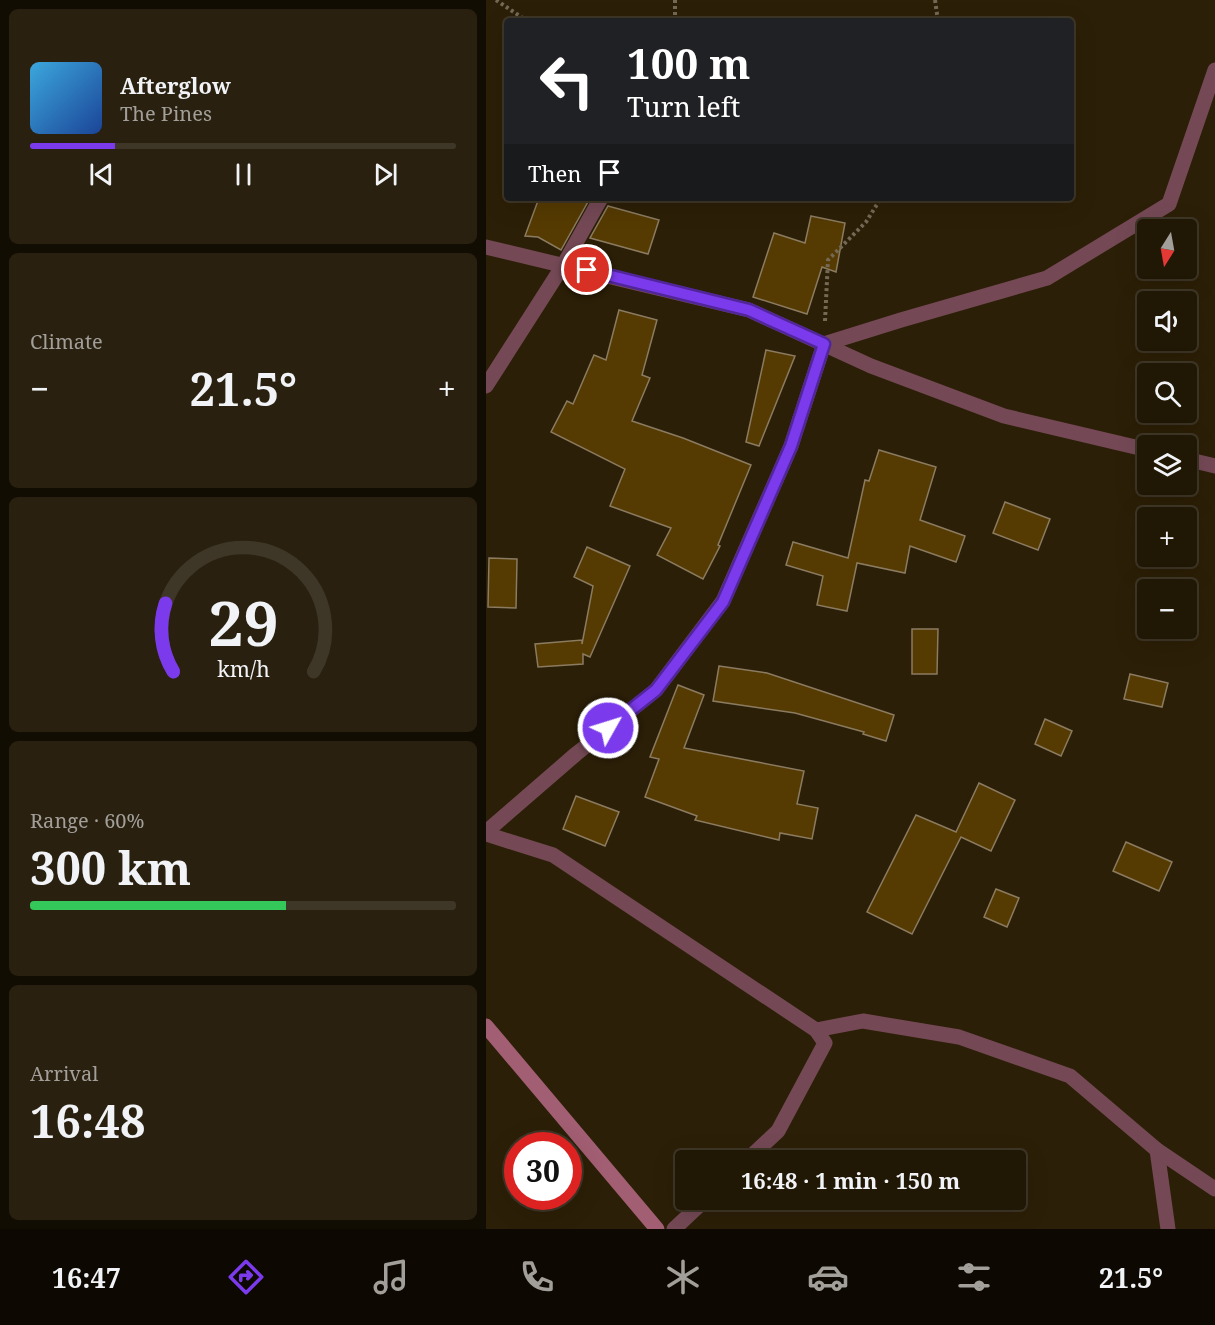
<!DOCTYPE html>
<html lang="en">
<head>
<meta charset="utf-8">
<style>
  :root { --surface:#211705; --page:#29200f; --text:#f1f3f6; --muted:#a29f9a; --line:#3e3627; --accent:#7c3aed }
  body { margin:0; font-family:"Noto Serif",serif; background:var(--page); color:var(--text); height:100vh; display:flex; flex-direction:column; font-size:22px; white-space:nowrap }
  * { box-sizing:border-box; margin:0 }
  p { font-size:20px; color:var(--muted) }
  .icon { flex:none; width:33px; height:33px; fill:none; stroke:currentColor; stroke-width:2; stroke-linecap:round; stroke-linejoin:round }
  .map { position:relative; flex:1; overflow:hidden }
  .panel { display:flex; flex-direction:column; gap:9px; padding:9px; background:#120d03; width:486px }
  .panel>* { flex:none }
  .guide { position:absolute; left:18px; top:18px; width:570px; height:183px; border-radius:6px; box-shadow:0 6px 24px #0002,0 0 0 2px var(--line); background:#202124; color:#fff; overflow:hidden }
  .needle { width:39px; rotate:191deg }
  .fabs { position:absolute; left:651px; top:219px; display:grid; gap:12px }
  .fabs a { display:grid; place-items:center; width:60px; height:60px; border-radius:6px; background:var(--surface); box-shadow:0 6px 24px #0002,0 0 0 2px var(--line); font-size:30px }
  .speed { position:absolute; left:18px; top:1132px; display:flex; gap:12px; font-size:30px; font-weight:700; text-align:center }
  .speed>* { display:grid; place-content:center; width:78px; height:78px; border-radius:50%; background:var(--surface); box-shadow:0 6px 24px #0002,0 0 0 2px var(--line); line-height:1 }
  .speed .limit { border:9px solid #d22; background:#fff; color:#111 }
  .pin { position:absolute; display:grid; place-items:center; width:51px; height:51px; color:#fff; margin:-26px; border:3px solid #fff; border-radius:50%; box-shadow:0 2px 6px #0007 }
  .me { position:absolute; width:66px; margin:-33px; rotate:51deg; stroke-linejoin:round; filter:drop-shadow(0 0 4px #0008) }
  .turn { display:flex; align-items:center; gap:21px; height:126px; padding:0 24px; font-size:27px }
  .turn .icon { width:78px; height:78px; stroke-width:2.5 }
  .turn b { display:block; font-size:42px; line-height:51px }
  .then { display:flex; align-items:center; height:57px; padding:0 24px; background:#0003; gap:12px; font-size:22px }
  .big { font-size:45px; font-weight:700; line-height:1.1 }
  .panel .tile { flex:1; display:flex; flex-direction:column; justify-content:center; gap:9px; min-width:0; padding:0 21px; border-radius:9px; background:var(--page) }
  .panel .dial { align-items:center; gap:0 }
  .dial svg { height:156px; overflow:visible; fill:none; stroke:var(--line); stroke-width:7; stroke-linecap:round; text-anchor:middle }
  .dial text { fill:var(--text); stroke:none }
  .song { display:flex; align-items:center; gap:18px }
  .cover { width:72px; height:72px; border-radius:9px; background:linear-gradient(135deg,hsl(200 70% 55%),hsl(220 70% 35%)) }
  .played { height:6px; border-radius:3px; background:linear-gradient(90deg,var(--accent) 20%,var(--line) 20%) }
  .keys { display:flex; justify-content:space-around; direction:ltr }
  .heat { display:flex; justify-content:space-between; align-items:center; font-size:33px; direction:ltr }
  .charge { height:9px; border-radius:4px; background:linear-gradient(90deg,#34c759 60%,var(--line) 0) }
  .trip { position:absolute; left:189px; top:1150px; width:351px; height:60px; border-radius:6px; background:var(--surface); box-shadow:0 6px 24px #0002,0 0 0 2px var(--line); font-weight:700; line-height:60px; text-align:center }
  .tabs { display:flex; height:96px; justify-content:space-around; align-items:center; background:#0d0902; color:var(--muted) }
  .tabs .icon { width:42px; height:42px }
  .tabs .current { color:var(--accent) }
  .tabs b { font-size:27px; color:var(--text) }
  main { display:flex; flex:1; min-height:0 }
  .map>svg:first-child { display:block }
  .building { fill:#553a02; stroke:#8a7b61; stroke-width:1.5 }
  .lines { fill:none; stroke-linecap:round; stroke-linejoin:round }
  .path { stroke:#746955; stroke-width:4; stroke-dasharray:3 3; stroke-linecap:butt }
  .minor { stroke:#744955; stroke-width:15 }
  .secondary { stroke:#a25e73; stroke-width:15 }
  .route-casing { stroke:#51269a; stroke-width:15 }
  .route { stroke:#7c3aed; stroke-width:10 }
</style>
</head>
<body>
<main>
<section class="panel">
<div class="tile">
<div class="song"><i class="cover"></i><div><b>Afterglow</b><p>The Pines</p></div></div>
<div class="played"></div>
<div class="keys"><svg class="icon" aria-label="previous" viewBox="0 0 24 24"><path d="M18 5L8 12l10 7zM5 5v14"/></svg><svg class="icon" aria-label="pause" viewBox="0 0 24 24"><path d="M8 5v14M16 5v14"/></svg><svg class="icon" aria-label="next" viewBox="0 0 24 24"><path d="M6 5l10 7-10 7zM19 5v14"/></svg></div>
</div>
<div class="tile"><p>Climate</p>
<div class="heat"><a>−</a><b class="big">21.5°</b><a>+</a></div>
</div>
<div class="tile dial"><svg viewBox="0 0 100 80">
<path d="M14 69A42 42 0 1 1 86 69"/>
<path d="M14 69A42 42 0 0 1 10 34" stroke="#7c3aed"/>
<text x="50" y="56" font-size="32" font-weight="700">29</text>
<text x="50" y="72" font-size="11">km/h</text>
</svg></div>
<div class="tile"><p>Range · 60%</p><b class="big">300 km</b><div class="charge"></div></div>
<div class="tile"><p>Arrival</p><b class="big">16:48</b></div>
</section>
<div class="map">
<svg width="729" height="1229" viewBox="0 0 729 1229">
  <rect width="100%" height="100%" fill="#2c1f07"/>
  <g class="building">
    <polygon points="53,198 94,198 103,200 75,250 52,237 39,236"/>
    <polygon points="122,206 173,220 162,254 104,238"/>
    <polygon points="325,216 359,223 350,272 336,267 321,314 267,297 288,233 319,243"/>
    <polygon points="133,310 171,320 156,375 164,378 146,421 197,438 265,465 232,545 234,546 217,579 171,555 185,528 124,506 139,469 65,432 81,401 87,404 108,355 120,360"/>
    <polygon points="280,350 309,356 273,446 260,442"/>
    <polygon points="393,450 450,467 434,520 479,536 470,562 424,546 419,573 371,563 361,611 331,605 337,576 300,565 307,542 362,558 379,480 383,481"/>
    <polygon points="519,502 564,519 552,550 507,533"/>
    <polygon points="101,547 144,566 104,657 97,654 97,664 52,667 49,644 96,640 96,644 107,586 88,577"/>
    <polygon points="3,558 31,559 30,608 2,607"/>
    <polygon points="426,629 452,629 451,674 426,674"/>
    <polygon points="233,666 281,673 408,715 400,741 377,734 378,732 309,713 227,701"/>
    <polygon points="644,674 682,683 676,707 638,699"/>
    <polygon points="192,685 218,695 198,748 318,771 311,804 332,808 326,839 294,833 293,840 209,820 211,816 159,797 173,759 164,757"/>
    <polygon points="559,719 586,731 575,756 549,744"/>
    <polygon points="493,783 529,800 505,851 475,837 426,934 381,912 430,815 470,832"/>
    <polygon points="90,796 133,812 119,846 77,829"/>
    <polygon points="640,842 686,862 673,891 627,871"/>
    <polygon points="510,889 533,898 521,927 498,917"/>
  </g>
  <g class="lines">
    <g class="path">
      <polyline points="10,0 41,21"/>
      <polyline points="189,0 189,21"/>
      <polyline points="449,0 452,21"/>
      <polyline points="339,321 342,260 380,222 395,198"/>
    </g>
    <g class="minor">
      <polyline points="0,247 263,310 385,366 518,416 662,450"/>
      <polyline points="0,386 78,264 115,198"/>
      <polyline points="700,459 729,466"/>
      <polyline points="0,832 90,754 170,690 237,601 305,446 338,344 415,320 561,278 683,204 729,70"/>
      <polyline points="0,834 67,855 330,1030 339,1043 292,1131 260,1161"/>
      <polyline points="330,1030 377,1021 473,1037 584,1076 671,1150 682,1229"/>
      <polyline points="671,1150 729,1189"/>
      <polyline points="188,1229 219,1200"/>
    </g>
    <polyline class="secondary" points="0,1026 171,1229"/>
  </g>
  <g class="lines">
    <g class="route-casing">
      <polyline id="route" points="101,270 263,310 338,344 305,446 237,602 170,690 122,728"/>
    </g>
    <use href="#route" class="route"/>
  </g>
</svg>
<div class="fabs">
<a><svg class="needle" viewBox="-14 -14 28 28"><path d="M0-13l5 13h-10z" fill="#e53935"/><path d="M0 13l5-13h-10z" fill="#a29f9a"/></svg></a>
<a><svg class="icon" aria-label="sound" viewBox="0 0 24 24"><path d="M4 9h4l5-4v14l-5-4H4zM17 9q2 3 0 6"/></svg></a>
<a><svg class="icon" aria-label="search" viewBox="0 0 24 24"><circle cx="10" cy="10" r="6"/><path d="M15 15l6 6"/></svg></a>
<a><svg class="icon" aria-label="layers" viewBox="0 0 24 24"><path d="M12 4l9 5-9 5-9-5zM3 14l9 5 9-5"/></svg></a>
<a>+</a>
<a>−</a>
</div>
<div class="speed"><div class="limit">30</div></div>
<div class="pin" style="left:101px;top:270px;background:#d93025"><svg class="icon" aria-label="arrive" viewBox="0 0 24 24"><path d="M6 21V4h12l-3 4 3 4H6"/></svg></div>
<svg class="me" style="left:122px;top:728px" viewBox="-20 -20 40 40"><circle r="17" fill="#7c3aed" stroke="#fff" stroke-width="3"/><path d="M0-11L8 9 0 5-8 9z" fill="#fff"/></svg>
<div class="trip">16:48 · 1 min · 150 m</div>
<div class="guide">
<div class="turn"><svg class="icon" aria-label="left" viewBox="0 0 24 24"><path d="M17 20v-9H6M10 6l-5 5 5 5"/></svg><div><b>100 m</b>Turn left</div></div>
<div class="then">Then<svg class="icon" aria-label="arrive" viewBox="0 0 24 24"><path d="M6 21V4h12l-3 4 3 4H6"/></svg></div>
</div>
</div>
</main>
<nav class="tabs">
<b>16:47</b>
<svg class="icon current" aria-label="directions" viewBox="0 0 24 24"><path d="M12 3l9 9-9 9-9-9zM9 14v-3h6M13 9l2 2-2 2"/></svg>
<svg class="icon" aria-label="music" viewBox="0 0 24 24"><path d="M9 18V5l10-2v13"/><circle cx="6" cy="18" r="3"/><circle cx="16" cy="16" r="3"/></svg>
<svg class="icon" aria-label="phone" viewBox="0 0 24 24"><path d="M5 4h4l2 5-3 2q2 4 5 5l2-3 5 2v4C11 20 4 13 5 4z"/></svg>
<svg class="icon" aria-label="climate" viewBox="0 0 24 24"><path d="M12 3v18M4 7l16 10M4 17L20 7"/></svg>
<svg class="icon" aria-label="car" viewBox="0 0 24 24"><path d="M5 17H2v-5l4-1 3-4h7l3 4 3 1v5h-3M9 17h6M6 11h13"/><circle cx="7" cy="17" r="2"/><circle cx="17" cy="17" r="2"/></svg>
<svg class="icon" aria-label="filters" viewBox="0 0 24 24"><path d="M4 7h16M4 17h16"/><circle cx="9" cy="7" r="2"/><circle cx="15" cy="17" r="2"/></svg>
<b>21.5°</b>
</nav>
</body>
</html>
